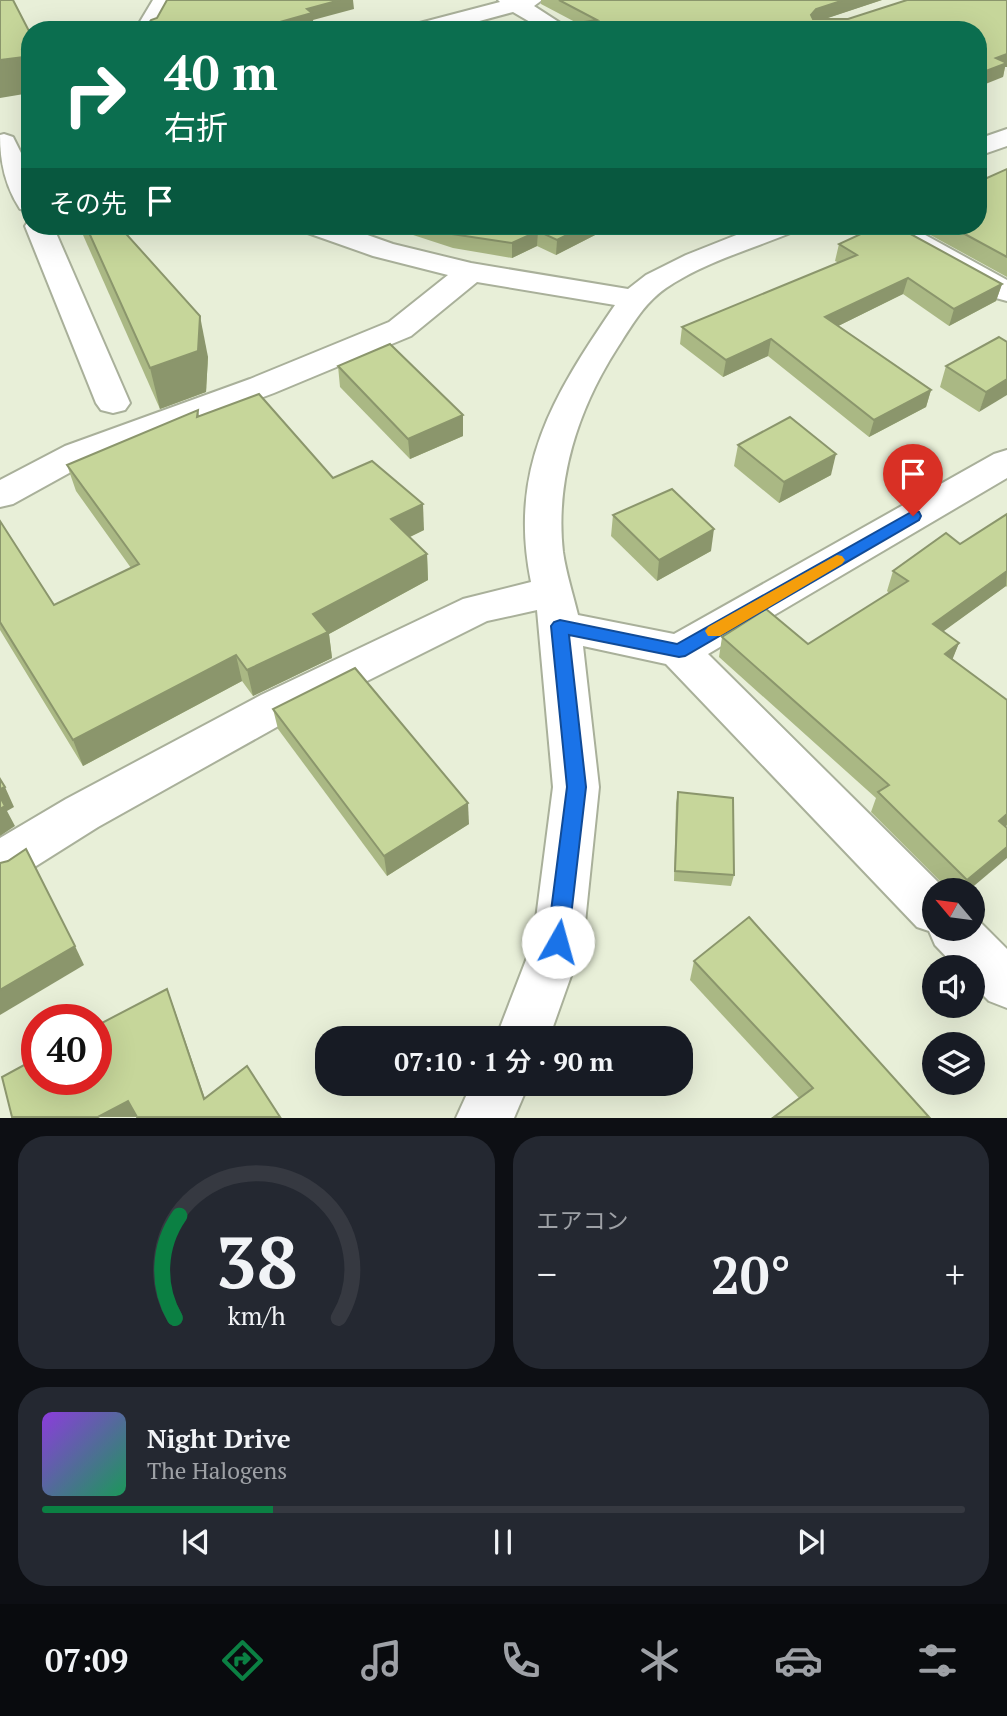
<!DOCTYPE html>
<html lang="ja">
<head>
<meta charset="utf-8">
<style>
  :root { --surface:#171b24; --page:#242831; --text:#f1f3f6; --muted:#9ea1a6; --line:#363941; --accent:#0b8043 }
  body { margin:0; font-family:"PT Serif","Noto Sans JP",serif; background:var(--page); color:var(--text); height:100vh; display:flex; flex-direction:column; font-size:26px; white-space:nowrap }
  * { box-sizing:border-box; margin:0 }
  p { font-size:23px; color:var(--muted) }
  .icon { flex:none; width:38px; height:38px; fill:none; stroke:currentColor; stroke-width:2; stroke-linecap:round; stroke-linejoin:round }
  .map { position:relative; height:1118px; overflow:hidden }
  .details { display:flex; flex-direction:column; gap:18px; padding:18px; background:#0d0f14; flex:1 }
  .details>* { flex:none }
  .hud { position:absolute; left:21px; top:21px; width:966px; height:214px; border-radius:28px; box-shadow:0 7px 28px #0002; background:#0b6e4f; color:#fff; overflow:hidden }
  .needle { width:46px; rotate:299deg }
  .controls { position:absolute; left:922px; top:878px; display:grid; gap:14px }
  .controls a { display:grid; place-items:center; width:63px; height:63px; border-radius:50%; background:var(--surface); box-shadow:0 7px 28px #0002; font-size:35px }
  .speed { position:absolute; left:21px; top:1004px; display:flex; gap:14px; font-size:35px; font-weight:700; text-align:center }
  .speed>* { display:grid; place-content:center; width:91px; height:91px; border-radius:50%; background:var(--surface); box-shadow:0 7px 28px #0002; line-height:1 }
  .speed .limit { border:10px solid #d22; background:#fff; color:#111 }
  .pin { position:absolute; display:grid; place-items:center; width:60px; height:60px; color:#fff; margin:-72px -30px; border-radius:50% 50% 50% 0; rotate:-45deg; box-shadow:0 0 7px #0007 }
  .pin .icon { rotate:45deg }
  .me { position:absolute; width:77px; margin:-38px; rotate:7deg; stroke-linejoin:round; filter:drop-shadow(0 0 5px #0008) }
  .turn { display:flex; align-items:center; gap:24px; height:147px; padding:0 28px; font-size:32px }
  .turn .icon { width:91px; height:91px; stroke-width:2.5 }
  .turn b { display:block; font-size:49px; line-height:60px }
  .then { display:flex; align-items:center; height:66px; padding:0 28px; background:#0003; gap:14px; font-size:26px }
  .big { font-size:52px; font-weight:600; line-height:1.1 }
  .details .widget { flex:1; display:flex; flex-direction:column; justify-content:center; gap:10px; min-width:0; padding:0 24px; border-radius:28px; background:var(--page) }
  .details .dial { align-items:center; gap:0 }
  .dial svg { height:182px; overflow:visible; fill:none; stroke:var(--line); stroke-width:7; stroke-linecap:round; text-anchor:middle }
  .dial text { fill:var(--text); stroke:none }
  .song { display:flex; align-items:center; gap:21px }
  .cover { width:84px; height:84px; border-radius:10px; background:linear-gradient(135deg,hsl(270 70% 55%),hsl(150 70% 35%)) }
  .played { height:7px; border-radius:4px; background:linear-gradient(90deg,var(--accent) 25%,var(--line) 25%) }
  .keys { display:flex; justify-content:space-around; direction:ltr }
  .heat { display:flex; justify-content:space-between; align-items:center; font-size:38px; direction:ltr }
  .details .tiles { flex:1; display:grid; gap:18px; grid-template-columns:1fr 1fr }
  .widget:last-child { grid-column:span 2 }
  .trip { position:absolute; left:315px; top:1026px; width:378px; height:70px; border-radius:28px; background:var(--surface); box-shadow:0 7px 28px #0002; font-weight:600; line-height:70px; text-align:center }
  .menu { display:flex; height:112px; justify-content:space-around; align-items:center; background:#090b0e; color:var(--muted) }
  .menu .icon { width:49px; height:49px }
  .menu .on { color:var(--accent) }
  .menu b { font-size:32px; color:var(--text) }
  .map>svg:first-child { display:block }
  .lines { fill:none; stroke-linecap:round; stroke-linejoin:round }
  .minor-casing { stroke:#a9b09a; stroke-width:4 }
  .minor { fill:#fff; fill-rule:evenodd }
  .wall { fill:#aab884 }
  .shaded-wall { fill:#8b966c }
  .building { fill:#c6d69a; stroke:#8b966c; stroke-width:2 }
  .route { fill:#1a73e8; stroke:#114b97; stroke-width:2 }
  .slow { fill:#f59e0b }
</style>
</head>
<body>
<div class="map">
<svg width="1007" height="1118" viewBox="0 0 1007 1118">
  <rect width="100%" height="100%" fill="#e8efd8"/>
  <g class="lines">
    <g class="minor-casing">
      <g id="minor">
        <polygon points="153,0 175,0 157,30 135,30"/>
        <polygon points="498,0 542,0 534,6 571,30 544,30 513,12 446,30 409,30 412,25 500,2"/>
        <polygon points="1007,129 1007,146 978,156 978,139"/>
        <path d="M4 134 13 137 30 171V211L20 209C5 186 0 162 0 135Z"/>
        <polygon points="29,220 30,226 53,226 130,403 125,410 113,413 101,410 96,403 25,226"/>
        <path d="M301 226H342L393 244 471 263 628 289 646 275 686 255 759 226H797L793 232C751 249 703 263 666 288 643 304 631 327 616 350 578 410 555 480 563 552 566 573 573 594 578 615L674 634 994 454 1007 450V478L708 654 947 891H934V929H973V915L1007 949V1008L989 1001 973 985V968H957L935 945 929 931 917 927 666 664 583 646 599 787 583 942 549 1038H496L533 942 553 787 537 610 487 621 291 719 98 827 17 878 0 884V838L66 799 261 695 463 599 531 582C508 468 553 396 615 305L477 282 411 336 274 393 89 462 13 504 0 507V480L65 446 250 379 389 322 448 275 373 256 305 232Z"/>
        <polygon points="875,226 909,226 1007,280 1007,301 996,298 879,232"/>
        <polygon points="472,1083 529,1083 514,1118 456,1118"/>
      </g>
    </g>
    <use href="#minor" class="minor"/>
  </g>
  <g class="wall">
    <polygon points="541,0 882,0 824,19 848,19 1007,0 1007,67 1005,67 1003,77 577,23 541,4"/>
    <polygon points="1007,169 1007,277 914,226 978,226"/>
    <polygon points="79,226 119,226 208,357 206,392 160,409"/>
    <polygon points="392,226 599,226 599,233 556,255 537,246 512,258 453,248 407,233 406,231"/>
    <polygon points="839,244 1002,284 996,301 949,326 903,294 838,326 931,390 926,407 869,437 768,356 723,377 680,344 682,327 839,263 835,261"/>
    <polygon points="1007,342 979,412 940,387 946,366"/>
    <polygon points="338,366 463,436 410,459 340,387"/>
    <polygon points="198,410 199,416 333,478 424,530 410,537 427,554 428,580 329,634 332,658 253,696 242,681 83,766 0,630 0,521 54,605 131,568 76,491 67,465"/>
    <polygon points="738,445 831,475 779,503 734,466"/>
    <polygon points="1007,514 1007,587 1006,586 943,631 959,643 952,659 1007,700 1007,825 968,891 950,891 871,812 876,798 719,657 722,637 808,644 889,593 887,591 893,571 960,544"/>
    <polygon points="613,515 711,551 657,581 611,536"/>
    <polygon points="273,709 469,824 387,876 278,729"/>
    <polygon points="678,792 734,875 731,886 674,881 676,803"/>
    <polygon points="694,961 929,1117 799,1098 690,980"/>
  </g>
  <g class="shaded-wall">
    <polygon points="340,0 353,0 354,9 313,20 314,25 299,30 251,30 307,9"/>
    <polygon points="844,0 882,0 813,23 811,15 816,9"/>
    <polygon points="30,49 30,93 0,98 0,60 22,50"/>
    <polygon points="1007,54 1007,67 1005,67 1003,77 978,87 978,74 996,58"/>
    <polygon points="585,226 599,226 599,233 556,255 557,240"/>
    <polygon points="538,231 537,246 512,258 512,243"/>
    <polygon points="908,278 903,294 822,334 825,317"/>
    <polygon points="1002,284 996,301 949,326 954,309"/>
    <polygon points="200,316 208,357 206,392 160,409 150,368"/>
    <polygon points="771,339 768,356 723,377 726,360"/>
    <polygon points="1007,379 1007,395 979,412 986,392"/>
    <polygon points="931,390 926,407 869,437 874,420"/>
    <polygon points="463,415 463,436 410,459 408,439"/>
    <polygon points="836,454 831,475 779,503 784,482"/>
    <polygon points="423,504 424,530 393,545 391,519"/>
    <polygon points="714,529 711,551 657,581 659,560"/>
    <polygon points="427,554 428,580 329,634 332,658 253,696 247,670 313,614"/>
    <polygon points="1007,571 1006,586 926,644 933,624"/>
    <polygon points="959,643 951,663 945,654"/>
    <polygon points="236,655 242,681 83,766 73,740"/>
    <polygon points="5,787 14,807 7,811 15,826 0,836 0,789"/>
    <polygon points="468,803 469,824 387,876 384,856"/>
    <polygon points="1007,814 1007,825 990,840 999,821"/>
    <polygon points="1007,847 1007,858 968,891 962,891 967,880"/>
    <polygon points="75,946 84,965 0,1015 0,990"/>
    <polygon points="167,989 174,1008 211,1116 204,1099"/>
    <polygon points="128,1101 137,1117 98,1117"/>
  </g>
  <g class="building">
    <polygon points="0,0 13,0 30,33 30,49 22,50 24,57 0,60"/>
    <polygon points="167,0 340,0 307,9 312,13 251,30 144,30 151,20 157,18"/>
    <polygon points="559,0 844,0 816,9 811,15 813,19 848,19 907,0 1007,0 1007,54 996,58 1007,63 978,74 978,30 532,30 597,20"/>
    <polygon points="1007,169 1007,257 950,226 978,226 978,182"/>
    <polygon points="86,226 119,226 200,316 198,351 150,368"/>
    <polygon points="428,226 585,226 557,240 538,231 512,243 452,234"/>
    <polygon points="878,226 896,226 1002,284 954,309 908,278 825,317 931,390 874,420 771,339 726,360 682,327 857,255 839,244"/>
    <polygon points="999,337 1007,342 1007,379 986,392 946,366"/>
    <polygon points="390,344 463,415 408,439 338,366"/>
    <polygon points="259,394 333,478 372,461 423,504 391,519 427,554 313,614 328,632 247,670 236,655 73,740 0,622 0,521 54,605 139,564 67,465 198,410 197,417"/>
    <polygon points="790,417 836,454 784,482 738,445"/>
    <polygon points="672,489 714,529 659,560 613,515"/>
    <polygon points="1007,514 1007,571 933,624 959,643 945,654 1007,700 1007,814 999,821 1007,828 1007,847 967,880 878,792 889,785 722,637 766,609 808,644 908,581 893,571 946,533 960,544"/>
    <polygon points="355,668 468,803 384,856 273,709"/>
    <polygon points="0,779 5,787 0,789"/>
    <polygon points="678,792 733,798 734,875 675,871"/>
    <polygon points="0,797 5,806 0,809"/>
    <polygon points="26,849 75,946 0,990 0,863 8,861"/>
    <polygon points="749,917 929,1117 774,1117 813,1088 694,961"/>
    <polygon points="167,989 204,1099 247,1066 280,1117 137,1117 128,1101 98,1117 12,1117 2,1077 37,1058 37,1080 96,1080 96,1026"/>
  </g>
  <polygon class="route" points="913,511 919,512 921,516 919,520 685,656 679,657 569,635 586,787 568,942 565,949 558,951 550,949 547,942 567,787 551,626 554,622 560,620 677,644"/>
  <polygon class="slow" points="837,555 842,556 845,560 842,564 720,636 708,636 705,631 708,627"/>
</svg>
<div class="controls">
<a><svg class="needle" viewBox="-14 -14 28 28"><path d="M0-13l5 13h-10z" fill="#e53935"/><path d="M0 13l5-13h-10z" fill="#9ea1a6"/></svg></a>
<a><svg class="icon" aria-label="sound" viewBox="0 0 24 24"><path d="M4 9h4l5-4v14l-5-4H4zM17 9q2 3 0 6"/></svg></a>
<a><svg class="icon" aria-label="layers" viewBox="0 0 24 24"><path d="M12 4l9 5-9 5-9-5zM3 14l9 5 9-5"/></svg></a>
</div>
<div class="speed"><div class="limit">40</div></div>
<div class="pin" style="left:913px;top:516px;background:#d93025"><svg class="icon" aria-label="arrive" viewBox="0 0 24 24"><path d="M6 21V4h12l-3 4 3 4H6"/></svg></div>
<svg class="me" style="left:558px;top:942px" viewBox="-20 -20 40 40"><circle r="19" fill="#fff"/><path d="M0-13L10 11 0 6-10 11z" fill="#1a73e8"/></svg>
<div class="trip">07:10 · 1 分 · 90 m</div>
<div class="hud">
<div class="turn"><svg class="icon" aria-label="right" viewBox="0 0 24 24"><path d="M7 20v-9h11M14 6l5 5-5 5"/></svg><div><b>40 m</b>右折</div></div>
<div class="then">その先<svg class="icon" aria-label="arrive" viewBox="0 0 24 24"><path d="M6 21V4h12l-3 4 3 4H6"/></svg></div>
</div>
</div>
<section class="details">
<div class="tiles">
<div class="widget dial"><svg viewBox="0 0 100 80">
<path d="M14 69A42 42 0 1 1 86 69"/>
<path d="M14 69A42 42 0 0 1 16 24" stroke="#0b8043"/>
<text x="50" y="56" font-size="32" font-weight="700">38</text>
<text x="50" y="72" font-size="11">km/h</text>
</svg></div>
<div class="widget"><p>エアコン</p>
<div class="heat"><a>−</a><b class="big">20°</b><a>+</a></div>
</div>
<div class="widget">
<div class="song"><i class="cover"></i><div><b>Night Drive</b><p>The Halogens</p></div></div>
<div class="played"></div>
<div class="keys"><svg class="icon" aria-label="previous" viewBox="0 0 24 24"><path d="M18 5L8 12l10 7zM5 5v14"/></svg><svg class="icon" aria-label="pause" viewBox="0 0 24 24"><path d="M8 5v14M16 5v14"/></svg><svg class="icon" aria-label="next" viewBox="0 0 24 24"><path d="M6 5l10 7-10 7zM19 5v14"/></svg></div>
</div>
</div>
</section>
<nav class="menu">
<b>07:09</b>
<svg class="icon on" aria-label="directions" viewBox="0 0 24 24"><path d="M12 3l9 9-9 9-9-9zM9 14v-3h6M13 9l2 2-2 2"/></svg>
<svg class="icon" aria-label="music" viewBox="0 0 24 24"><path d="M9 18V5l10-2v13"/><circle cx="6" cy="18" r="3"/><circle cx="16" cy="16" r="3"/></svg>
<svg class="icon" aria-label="phone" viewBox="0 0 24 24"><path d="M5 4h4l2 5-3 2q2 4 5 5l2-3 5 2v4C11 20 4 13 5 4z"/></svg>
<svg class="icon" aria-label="climate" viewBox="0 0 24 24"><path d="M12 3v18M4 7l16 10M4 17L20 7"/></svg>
<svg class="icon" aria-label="car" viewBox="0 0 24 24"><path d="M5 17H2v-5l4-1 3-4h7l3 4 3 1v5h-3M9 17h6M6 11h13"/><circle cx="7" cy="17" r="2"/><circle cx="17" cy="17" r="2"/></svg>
<svg class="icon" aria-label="filters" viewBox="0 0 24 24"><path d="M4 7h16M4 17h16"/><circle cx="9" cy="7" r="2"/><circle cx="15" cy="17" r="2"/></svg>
</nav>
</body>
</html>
